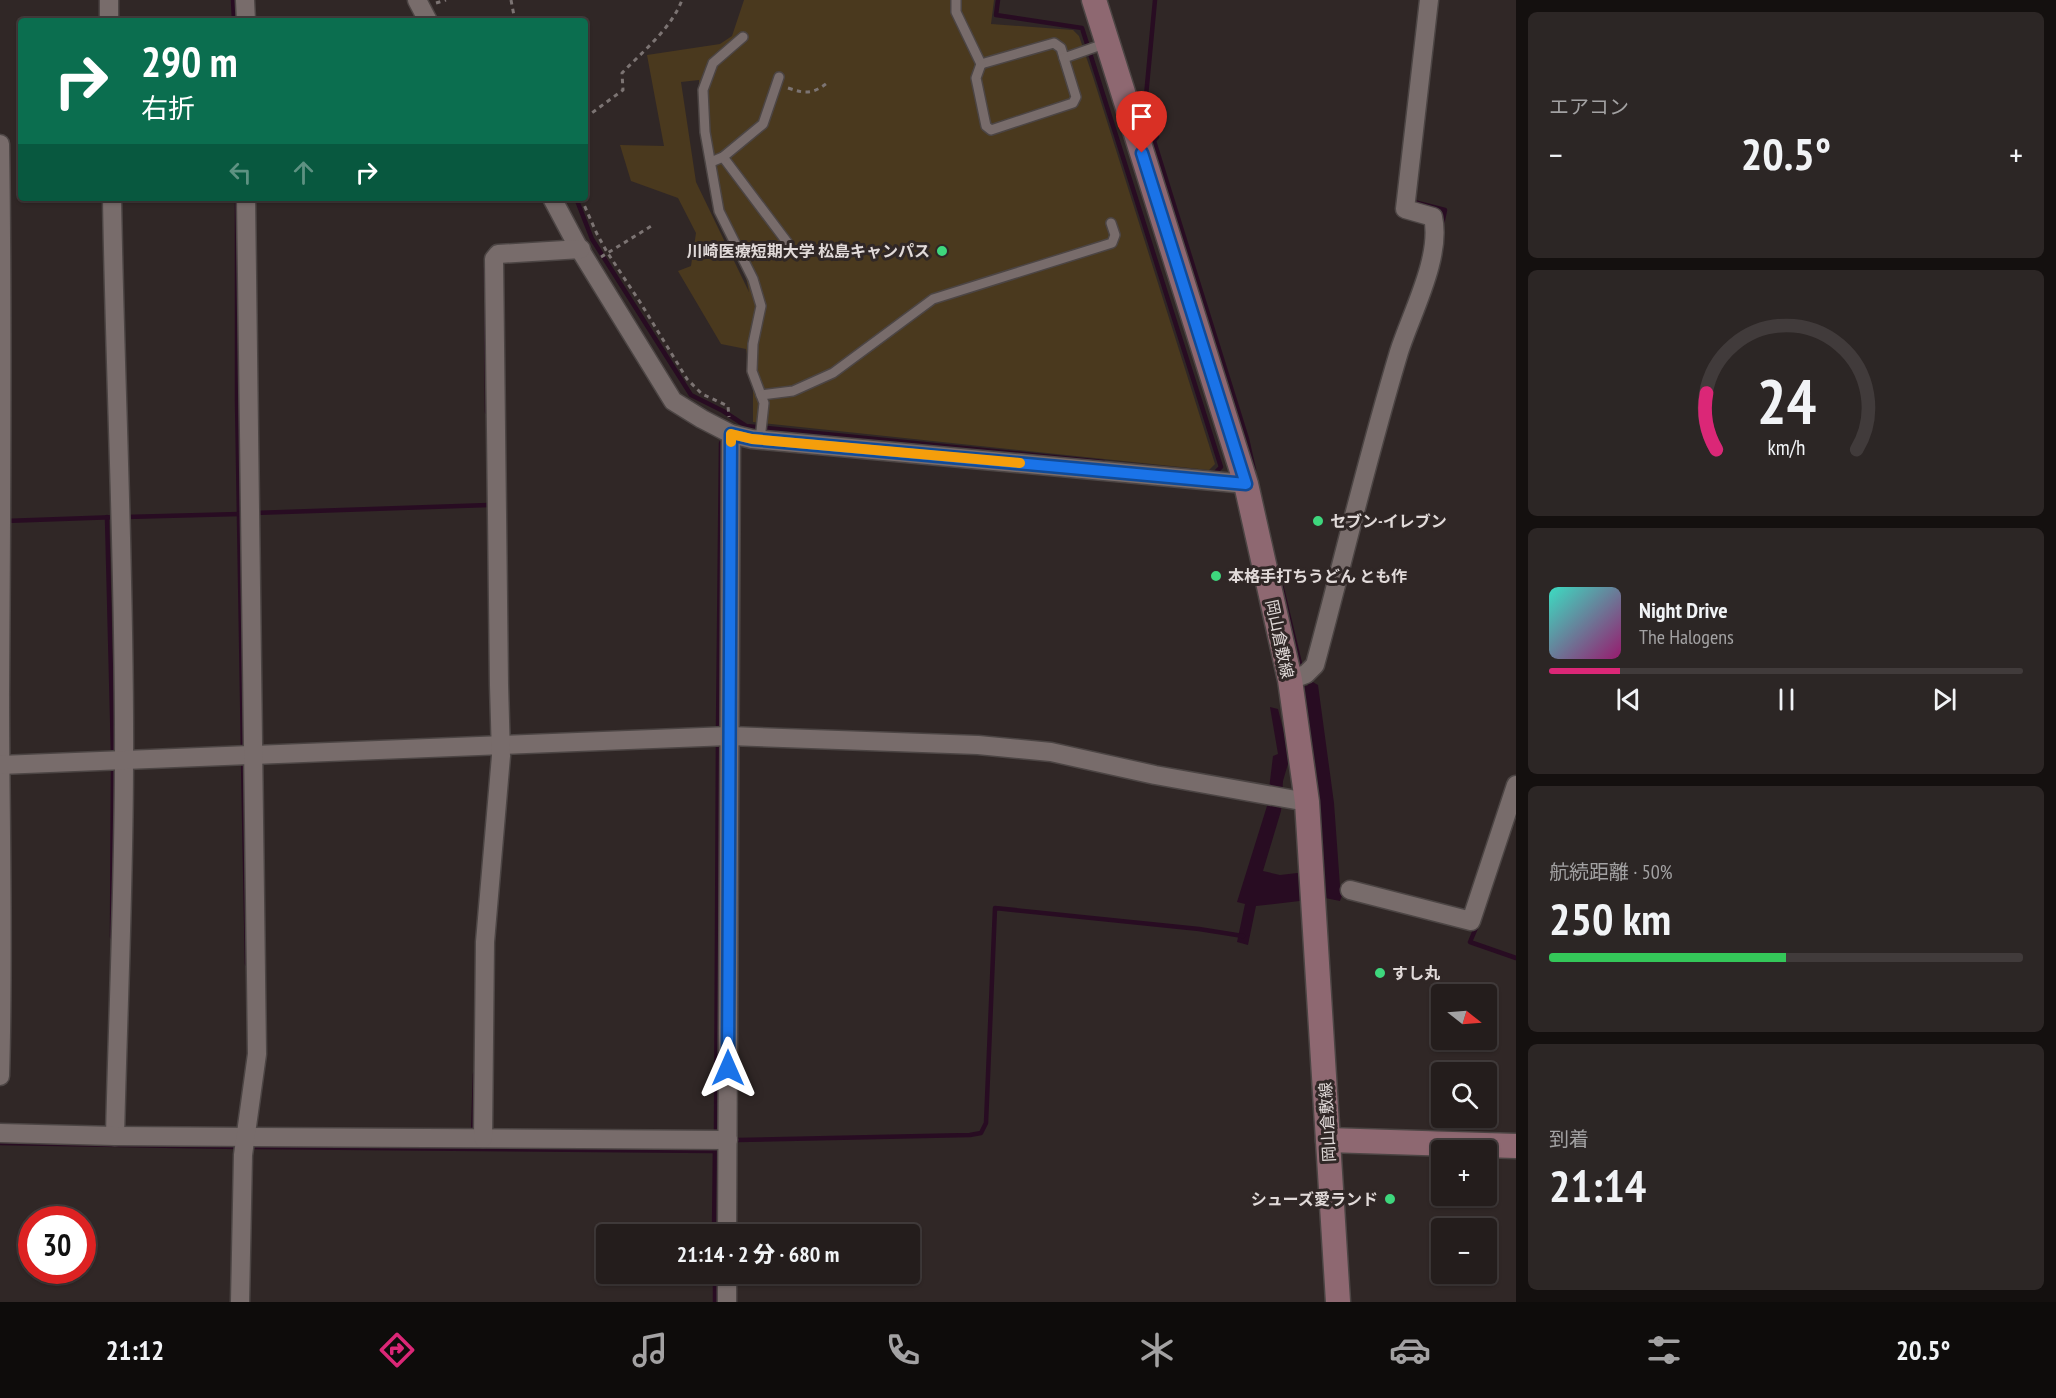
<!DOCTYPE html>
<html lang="ja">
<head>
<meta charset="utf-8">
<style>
  :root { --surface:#241d1c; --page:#2c2625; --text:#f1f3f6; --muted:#a3a2a3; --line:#413b3b; --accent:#db2777 }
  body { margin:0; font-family:"PT Sans Narrow","Noto Sans JP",sans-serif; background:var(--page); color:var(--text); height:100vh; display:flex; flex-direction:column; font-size:22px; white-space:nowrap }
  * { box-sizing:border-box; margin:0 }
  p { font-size:20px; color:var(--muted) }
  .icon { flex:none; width:33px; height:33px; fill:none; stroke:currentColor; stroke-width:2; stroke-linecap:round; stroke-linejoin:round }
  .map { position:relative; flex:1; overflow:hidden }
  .side { display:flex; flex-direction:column; gap:12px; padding:12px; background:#14100f; width:540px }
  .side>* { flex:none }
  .hud { position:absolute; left:18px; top:18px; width:570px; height:183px; border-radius:6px; box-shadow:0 2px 4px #0004,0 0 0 2px var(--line); background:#0b6e4f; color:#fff; overflow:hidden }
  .needle { width:39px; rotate:107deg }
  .tools { position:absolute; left:1431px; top:984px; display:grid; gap:12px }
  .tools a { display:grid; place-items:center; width:66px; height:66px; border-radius:6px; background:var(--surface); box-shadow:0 2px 4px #0004,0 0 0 2px var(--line); font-size:30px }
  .speed { position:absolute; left:18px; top:1206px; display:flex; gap:12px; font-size:30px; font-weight:700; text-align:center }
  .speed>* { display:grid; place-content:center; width:78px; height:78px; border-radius:50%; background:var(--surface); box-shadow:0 2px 4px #0004,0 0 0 2px var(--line); line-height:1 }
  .speed .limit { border:9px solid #d22; background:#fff; color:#111 }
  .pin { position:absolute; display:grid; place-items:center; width:51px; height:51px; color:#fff; margin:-62px -26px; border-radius:50% 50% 50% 0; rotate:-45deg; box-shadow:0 0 6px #0007 }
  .pin .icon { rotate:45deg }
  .me { position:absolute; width:66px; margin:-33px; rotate:0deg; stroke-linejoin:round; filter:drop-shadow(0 0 4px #0008) }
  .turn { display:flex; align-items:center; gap:21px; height:126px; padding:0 24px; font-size:27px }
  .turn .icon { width:78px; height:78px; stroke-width:2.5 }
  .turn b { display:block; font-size:42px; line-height:51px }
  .lanes { display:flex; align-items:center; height:57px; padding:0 24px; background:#0003; justify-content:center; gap:30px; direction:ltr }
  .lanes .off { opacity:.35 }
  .big { font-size:45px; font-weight:800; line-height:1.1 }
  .side .widget { flex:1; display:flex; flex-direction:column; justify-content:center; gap:9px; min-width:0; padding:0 21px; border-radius:9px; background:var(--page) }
  .side .dial { align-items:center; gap:0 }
  .dial svg { height:156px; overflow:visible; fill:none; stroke:var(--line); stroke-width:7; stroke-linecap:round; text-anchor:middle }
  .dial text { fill:var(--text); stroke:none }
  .song { display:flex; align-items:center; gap:18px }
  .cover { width:72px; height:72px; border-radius:9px; background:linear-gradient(135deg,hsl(170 70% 55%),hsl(320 70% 35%)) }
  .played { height:6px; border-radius:3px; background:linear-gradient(90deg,var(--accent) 15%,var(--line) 15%) }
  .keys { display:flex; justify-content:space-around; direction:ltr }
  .heat { display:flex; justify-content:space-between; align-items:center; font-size:33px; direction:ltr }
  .charge { height:9px; border-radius:4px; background:linear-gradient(90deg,#34c759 50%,var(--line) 0) }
  .trip { position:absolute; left:596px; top:1224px; width:324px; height:60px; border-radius:6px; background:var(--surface); box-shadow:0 2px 4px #0004,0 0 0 2px var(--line); font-weight:800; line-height:60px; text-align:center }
  .tabs { display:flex; height:96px; justify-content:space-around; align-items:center; background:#0e0c0b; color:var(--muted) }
  .tabs .icon { width:42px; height:42px }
  .tabs .selected { color:var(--accent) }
  .tabs b { font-size:27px; color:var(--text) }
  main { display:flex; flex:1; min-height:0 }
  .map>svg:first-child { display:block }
  .green { fill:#4a391e; fill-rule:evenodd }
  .water { fill:#280c22 }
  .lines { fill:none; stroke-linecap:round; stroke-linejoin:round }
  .stream { stroke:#280c22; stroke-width:4.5 }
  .lane-casing { stroke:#4c4544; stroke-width:12 }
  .street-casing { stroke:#4c4544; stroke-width:21 }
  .secondary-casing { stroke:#4c4544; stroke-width:27 }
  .path { stroke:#7c7473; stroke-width:3; stroke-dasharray:4.5 4.5; stroke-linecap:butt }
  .lane { stroke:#786c6b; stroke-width:9 }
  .street { stroke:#786c6b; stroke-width:18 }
  .secondary { stroke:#8e6871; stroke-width:24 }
  .route-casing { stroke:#114b97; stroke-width:15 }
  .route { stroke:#1a73e8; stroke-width:10 }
  .slow { stroke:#f59e0b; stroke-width:10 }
  .poi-dot { fill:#3ed77d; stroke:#302726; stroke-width:2 }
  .labels { text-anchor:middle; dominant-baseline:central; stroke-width:6; stroke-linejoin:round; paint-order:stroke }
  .poi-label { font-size:16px; font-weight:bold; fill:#e1dad9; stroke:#302726; text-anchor:start }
  .street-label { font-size:16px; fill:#e1dad9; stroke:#302726 }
</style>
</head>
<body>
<main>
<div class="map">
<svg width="1516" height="1302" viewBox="0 0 1516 1302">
  <rect width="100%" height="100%" fill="#302726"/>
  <path class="green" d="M744 0H994L991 24 1073 30 1079 36 1093 77 1215 464 1209 470 753 422V386L746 349 721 344 678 271 691 266 696 233 678 198 631 181 620 145 664 146 647 55 720 44 732 36ZM699 80V111L702 147 724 225 746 277 749 292 696 182 681 82Z"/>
  <polygon class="water" points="1311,681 1318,685 1334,803 1340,886 1345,887 1340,901 1325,898 1256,906 1248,945 1237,942 1245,904 1237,902 1267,806 1273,756 1278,754 1270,707 1278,709 1290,757 1283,781 1281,811 1263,871 1280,875 1323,870 1302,686 1307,686"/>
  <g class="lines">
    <g class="stream">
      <polyline points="233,0 234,21"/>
      <polyline points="998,0 996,15 1082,28 1221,467 1215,473 1212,473"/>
      <polyline points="1155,0 1146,96 1157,137 1154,141 1247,439 1254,470"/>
      <polyline points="237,198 237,400 243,752"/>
      <polyline points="576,198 592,239 691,395 723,411 746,426 1103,462"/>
      <polyline points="1414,198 1414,202 1445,210 1441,229"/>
      <polyline points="486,268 487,412"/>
      <polyline points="254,513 489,505"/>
      <polyline points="107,517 113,753"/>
      <polyline points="125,517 240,514"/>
      <polyline points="5,521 117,517"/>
      <polyline points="1278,572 1302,672"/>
      <polyline points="718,731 721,443"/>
      <polyline points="243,760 247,964"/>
      <polyline points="1478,923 1470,942 1516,958"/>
      <polyline points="112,937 113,769"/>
      <polyline points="473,1134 475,1074"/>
      <polyline points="716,1136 718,739"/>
      <polyline points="737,1140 970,1135 981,1133 986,1123 995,908 1199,929 1243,936"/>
      <polyline points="0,1143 240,1147"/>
      <polyline points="248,1147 714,1151"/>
      <polyline points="714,1234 715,1144"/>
      <polyline points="715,1274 715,1302"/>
    </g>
    <g class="lane-casing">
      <g id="lane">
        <polyline points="956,0 956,12 981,64 1054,43 1061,48 1064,58 1107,43"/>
        <polyline points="743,37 713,63 703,90 705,132 719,211 753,279 761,306 753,344 752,371 764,403 760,440"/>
        <polyline points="981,64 976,78 986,126 991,130 1073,103 1076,97 1064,58"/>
        <polyline points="723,157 787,242"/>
        <polyline points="711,162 723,157 763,124 779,77"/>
        <polyline points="761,395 793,391 833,373 933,299 1112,243 1115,235 1111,223"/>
      </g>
    </g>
    <g class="street-casing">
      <g id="street">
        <polyline points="109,0 109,21"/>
        <polyline points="245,0 246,21"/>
        <polyline points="417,0 428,21"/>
        <path d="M0 144C3 328 1 512 0 696 0 823 4 949 0 1076"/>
        <path d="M112 198C115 385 125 572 124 759 124 884 118 1010 115 1136"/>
        <polyline points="552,198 577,245 673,401 702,419 731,434 752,439 1246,484"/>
        <path d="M1290 680 1306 674 1315 665C1343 561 1368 455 1399 352 1411 314 1442 257 1433 217L1405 209 1429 0"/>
        <polyline points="0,765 729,736 978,745 1051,752 1155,775 1307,802"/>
        <polyline points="1350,890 1471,921 1516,785"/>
        <polyline points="0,1133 115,1136 728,1140"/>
        <polyline points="483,1138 485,942 501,756 499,685 494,259 498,254 581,249"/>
        <polyline points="727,1234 731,434"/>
        <polyline points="240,1302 243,1155 257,1054 246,198"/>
        <polyline points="727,1302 727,1274"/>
      </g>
    </g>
    <g class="secondary-casing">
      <g id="secondary">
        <polyline points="1094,0 1246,484 1290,680 1307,802 1338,1302"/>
        <polyline points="1328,1140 1516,1146"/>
      </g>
    </g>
    <g class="path">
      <polyline points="511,0 515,21"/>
      <polyline points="436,3 446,0"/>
      <path d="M788 88C805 94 813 94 827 83"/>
      <path d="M585 118 623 90 622 73C643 51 671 29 682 0"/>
      <polyline points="581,198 597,234 607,252 640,302 687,379 702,394 728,406 729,417"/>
      <polyline points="601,257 653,225"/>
    </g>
    <use href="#lane" class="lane"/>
    <use href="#street" class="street"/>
    <use href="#secondary" class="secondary"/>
  </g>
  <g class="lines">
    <g class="route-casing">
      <polyline id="route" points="728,1068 731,434 752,439 1246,484 1142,153"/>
    </g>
    <use href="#route" class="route"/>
    <polyline class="slow" points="731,442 731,434 752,439 1020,463"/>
  </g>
  <g class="poi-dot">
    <circle cx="942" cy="251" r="6"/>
    <circle cx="1318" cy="521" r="6"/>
    <circle cx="1216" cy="576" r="6"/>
    <circle cx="1380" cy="973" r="6"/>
    <circle cx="1390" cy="1199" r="6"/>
  </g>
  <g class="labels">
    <g class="poi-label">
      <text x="930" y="251" text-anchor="end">川崎医療短期大学 松島キャンパス</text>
      <text x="1330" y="521">セブン-イレブン</text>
      <text x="1228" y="576">本格手打ちうどん とも作</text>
      <text x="1392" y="973">すし丸</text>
      <text x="1378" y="1199" text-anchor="end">シューズ愛ランド</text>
    </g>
    <g class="street-label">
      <text transform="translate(1280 639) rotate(78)">岡山倉敷線</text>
      <text transform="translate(1327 1122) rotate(-93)">岡山倉敷線</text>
    </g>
  </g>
</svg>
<div class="tools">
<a><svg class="needle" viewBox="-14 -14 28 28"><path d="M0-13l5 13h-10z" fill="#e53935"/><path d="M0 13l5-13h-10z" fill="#a3a2a3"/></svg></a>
<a><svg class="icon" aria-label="search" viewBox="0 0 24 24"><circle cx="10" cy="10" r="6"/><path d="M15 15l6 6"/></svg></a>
<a>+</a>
<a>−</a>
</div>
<div class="speed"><div class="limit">30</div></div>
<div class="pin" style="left:1142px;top:153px;background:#d93025"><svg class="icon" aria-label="arrive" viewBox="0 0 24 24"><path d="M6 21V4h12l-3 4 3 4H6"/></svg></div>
<svg class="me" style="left:728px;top:1068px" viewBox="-20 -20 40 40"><path d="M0-17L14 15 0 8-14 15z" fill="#1a73e8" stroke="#fff" stroke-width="4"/></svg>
<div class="trip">21:14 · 2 分 · 680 m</div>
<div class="hud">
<div class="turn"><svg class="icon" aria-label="right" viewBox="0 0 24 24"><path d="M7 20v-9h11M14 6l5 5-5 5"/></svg><div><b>290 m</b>右折</div></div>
<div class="lanes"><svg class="icon off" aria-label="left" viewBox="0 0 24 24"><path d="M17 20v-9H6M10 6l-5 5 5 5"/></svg><svg class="icon off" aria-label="ahead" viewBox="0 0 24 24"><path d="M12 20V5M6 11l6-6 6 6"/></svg><svg class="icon" aria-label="right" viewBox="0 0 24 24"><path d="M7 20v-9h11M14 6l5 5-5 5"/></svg></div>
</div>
</div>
<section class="side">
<div class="widget"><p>エアコン</p>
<div class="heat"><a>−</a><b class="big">20.5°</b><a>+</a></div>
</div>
<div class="widget dial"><svg viewBox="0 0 100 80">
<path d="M14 69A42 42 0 1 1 86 69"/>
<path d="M14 69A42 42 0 0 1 9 40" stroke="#db2777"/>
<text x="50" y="56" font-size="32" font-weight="700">24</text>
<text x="50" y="72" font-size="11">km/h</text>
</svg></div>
<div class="widget">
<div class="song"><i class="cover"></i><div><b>Night Drive</b><p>The Halogens</p></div></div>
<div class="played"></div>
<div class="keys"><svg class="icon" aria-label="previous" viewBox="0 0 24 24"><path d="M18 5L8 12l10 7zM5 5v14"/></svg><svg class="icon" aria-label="pause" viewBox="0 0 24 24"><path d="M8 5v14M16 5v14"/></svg><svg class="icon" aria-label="next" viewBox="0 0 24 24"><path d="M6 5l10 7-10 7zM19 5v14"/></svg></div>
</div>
<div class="widget"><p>航続距離 · 50%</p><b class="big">250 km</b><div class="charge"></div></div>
<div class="widget"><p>到着</p><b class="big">21:14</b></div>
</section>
</main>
<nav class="tabs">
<b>21:12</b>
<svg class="icon selected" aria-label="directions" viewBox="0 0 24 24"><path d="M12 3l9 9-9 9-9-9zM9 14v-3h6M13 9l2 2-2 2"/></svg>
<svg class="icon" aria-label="music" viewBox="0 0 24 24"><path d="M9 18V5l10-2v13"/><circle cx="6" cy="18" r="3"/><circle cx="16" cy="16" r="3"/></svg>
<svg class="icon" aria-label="phone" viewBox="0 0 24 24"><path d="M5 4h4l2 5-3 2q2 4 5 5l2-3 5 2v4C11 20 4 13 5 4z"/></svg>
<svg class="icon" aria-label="climate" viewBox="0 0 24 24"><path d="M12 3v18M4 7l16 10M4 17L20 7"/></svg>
<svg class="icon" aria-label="car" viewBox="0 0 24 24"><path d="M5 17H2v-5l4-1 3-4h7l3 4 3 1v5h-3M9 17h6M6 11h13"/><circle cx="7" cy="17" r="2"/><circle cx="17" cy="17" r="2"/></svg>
<svg class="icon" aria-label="filters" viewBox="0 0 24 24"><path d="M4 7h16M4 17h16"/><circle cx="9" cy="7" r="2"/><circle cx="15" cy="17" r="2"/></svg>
<b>20.5°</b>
</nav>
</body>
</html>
